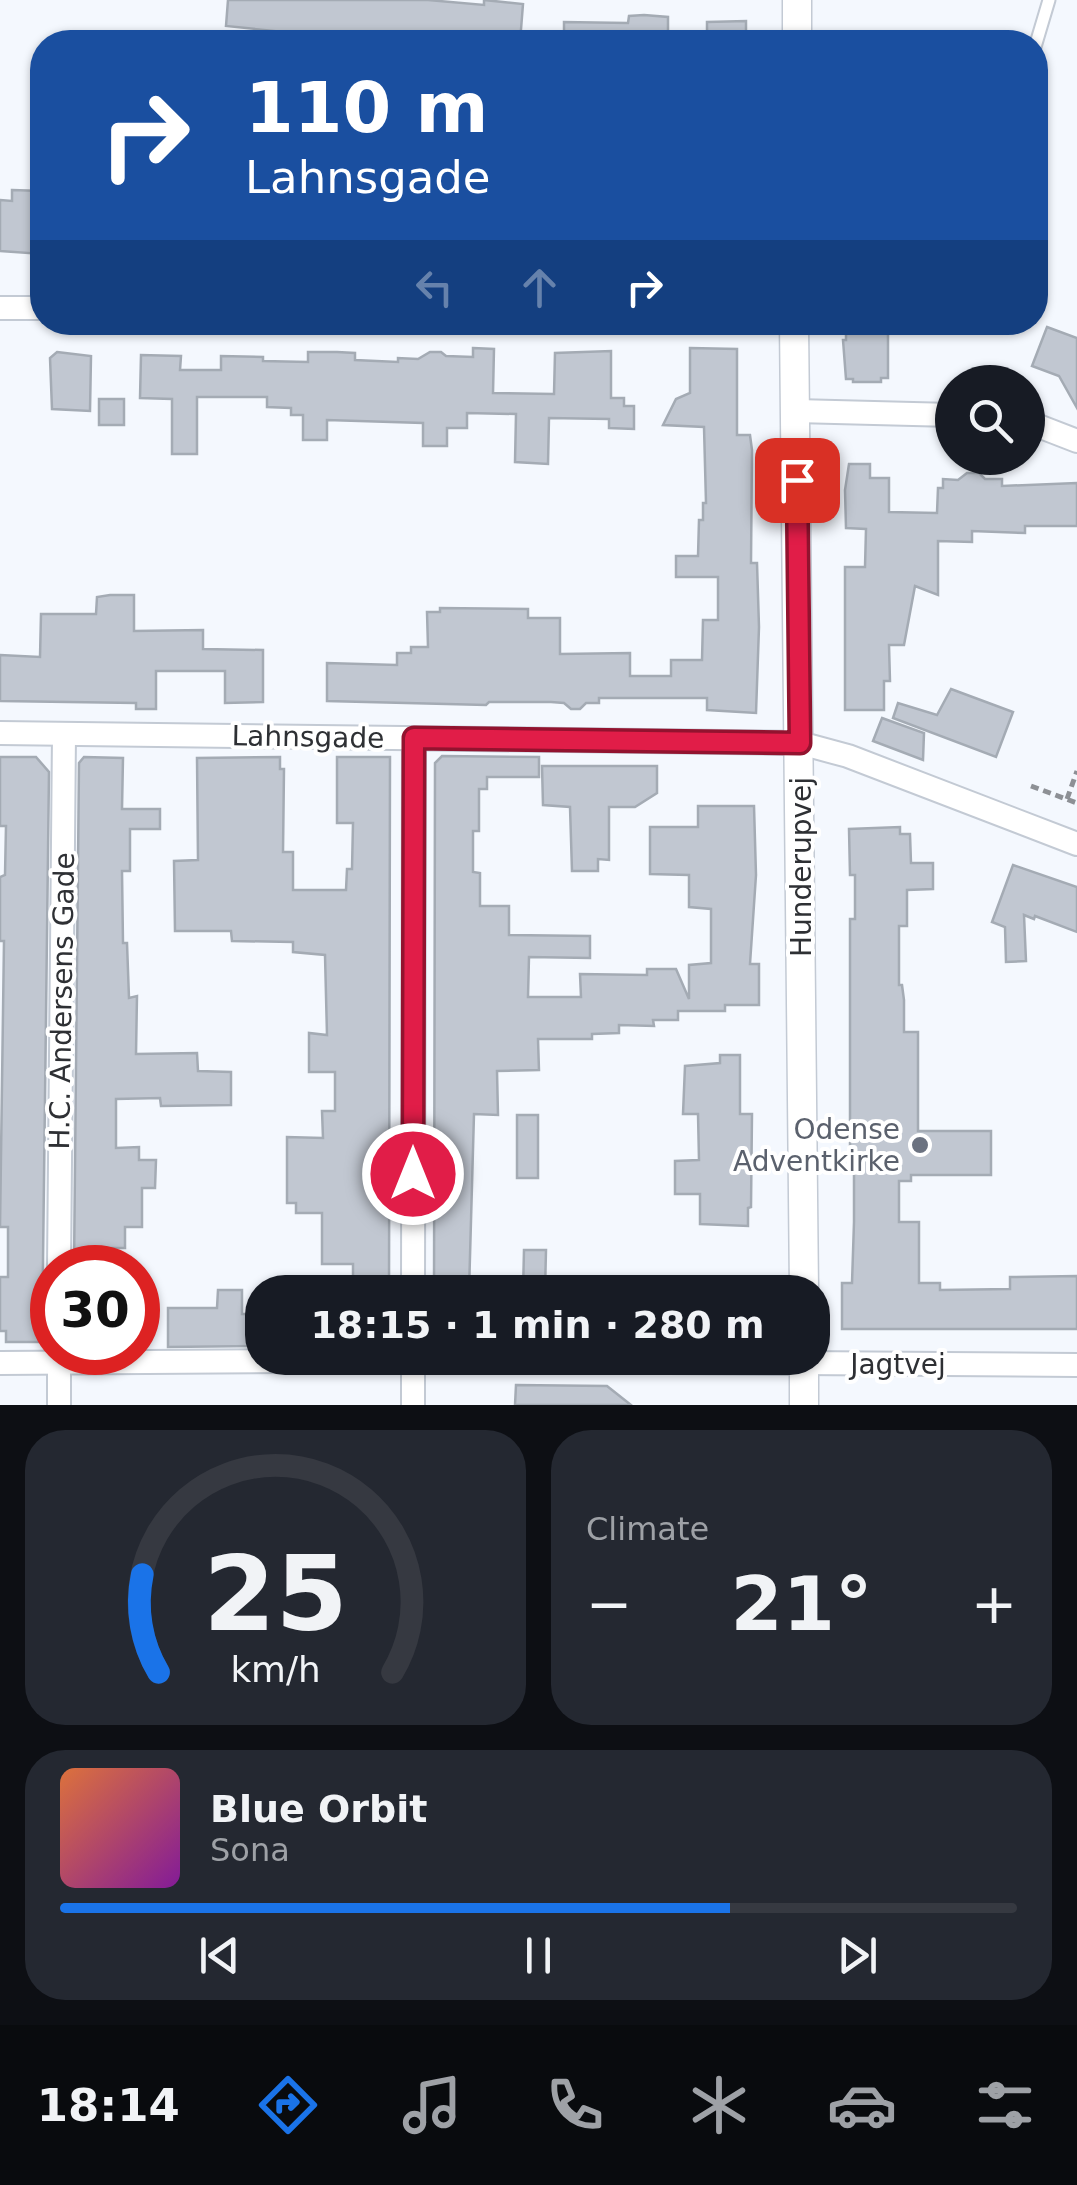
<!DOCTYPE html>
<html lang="en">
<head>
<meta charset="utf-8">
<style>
  :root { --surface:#171b24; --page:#242831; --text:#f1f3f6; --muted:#9ea1a6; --line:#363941; --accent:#1a73e8 }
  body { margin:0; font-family:"DejaVu Sans",sans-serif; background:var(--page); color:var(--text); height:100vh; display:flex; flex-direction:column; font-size:38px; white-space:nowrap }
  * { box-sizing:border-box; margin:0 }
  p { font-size:32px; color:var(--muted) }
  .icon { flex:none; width:55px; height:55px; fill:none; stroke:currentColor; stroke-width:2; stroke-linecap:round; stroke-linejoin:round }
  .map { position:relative; height:1405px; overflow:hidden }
  .side { display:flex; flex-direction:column; gap:25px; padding:25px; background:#0d0f14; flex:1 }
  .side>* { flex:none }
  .banner { position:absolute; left:30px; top:30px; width:1018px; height:305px; border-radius:40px; box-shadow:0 2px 8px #0004; background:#1a4fa0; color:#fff; overflow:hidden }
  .controls { position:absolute; left:935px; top:365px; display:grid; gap:20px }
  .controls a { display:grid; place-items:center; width:110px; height:110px; border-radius:50%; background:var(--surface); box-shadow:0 2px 8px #0004; font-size:50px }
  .speed { position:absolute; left:30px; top:1245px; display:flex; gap:20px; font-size:50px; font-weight:700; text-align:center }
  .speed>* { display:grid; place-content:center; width:130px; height:130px; border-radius:50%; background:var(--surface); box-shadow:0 2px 8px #0004; line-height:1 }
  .speed .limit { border:15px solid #d22; background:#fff; color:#111 }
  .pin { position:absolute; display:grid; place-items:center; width:85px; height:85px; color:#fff; margin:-42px; border-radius:20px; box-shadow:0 5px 15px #0006 }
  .me { position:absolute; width:110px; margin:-55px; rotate:0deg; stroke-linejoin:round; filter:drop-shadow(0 0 8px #0008) }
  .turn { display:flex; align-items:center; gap:35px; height:210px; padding:0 50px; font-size:45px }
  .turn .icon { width:130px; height:130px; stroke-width:2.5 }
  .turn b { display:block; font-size:70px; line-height:85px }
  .lanes { display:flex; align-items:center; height:95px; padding:0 50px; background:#0003; justify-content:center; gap:50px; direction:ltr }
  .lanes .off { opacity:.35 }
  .big { font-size:75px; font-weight:600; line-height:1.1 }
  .side .widget { flex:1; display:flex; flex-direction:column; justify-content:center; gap:15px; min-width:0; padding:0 35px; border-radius:40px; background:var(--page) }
  .side .dial { align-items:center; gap:0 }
  .dial svg { height:260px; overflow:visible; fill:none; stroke:var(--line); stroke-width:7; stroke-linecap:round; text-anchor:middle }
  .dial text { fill:var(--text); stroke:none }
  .song { display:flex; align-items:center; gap:30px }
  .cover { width:120px; height:120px; border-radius:15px; background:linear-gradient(135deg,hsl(20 70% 55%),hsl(290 70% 35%)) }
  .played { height:10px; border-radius:5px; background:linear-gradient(90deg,var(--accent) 70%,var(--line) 70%) }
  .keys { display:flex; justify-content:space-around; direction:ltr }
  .heat { display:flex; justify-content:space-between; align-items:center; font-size:55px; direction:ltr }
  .side .tiles { flex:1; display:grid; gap:25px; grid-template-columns:1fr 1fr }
  .widget:last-child { grid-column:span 2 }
  .trip { position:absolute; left:245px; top:1275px; width:585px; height:100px; border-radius:40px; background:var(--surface); box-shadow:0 2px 8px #0004; font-weight:600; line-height:100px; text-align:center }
  .tab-bar { display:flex; height:160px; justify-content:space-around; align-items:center; background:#090b0e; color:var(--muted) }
  .tab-bar .icon { width:70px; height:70px }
  .tab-bar .on { color:var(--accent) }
  .tab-bar b { font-size:45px; color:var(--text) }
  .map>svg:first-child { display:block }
  .building { fill:#c1c7d1; stroke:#a4abb4; stroke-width:2.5 }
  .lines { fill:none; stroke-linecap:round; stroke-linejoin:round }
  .service-casing { stroke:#c3cad4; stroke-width:15 }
  .minor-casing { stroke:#c3cad4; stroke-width:26 }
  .tertiary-casing { stroke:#c3cad4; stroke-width:31 }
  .path { stroke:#8d9095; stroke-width:5; stroke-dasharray:8 5; stroke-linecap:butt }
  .service { stroke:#fff; stroke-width:11 }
  .minor { stroke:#fff; stroke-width:22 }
  .tertiary { stroke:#fff; stroke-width:28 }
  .route-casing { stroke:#92132f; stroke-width:25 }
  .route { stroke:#e11d48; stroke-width:18 }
  .worship-dot { fill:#6b7280; stroke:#fff; stroke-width:4 }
  .labels { text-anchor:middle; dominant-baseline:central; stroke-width:8; stroke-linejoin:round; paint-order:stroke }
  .street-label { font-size:28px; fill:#2e3034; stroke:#fff }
  .worship-label { font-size:28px; fill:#5b616d; stroke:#fff; text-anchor:end }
</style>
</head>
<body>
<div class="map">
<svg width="1077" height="1405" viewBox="0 0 1077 1405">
  <rect width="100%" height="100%" fill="#f4f8fe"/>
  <g class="building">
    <polygon points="228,0 428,0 484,5 484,0 523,4 520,42 443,38 442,42 385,38 385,42 380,42 226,26"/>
    <polygon points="644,15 668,17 668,42 564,42 564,22 628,23 629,16"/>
    <polygon points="746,21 746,42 707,42 707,22"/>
    <polygon points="12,190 42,191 42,254 0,251 0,200 12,201"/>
    <polygon points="846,327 888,327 888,378 881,378 881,382 853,382 853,379 846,379 843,340 846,340"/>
    <polygon points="1047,327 1077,338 1077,408 1059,376 1032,366"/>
    <polygon points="473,348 494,349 493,393 554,394 555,353 611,351 611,398 624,398 624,406 634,406 634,429 609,428 609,419 549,418 548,464 515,462 516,414 467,413 467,428 447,428 447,446 423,446 423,423 327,420 327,440 303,440 303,415 291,415 291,408 267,407 267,397 197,397 197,454 172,454 172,399 140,398 141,355 181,356 180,370 221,370 221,356 263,357 263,361 308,362 308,352 337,352 355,353 355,360 398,362 398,358 418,359 430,352 441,352 446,356 473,357"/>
    <polygon points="690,348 737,349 737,435 750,435 752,450 751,563 757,563 759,627 756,713 707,710 707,698 599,698 599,703 586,703 580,709 571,709 564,703 551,702 489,702 486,705 327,701 327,663 397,665 397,653 411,653 411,647 428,647 427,612 440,612 440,608 528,609 528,618 560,618 560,654 630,653 630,676 671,676 671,660 702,660 703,620 718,620 718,577 676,577 676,556 698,556 699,520 703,520 703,503 706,503 704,427 663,425 676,399 690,393"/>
    <polygon points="57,352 91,356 90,411 52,409 50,358"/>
    <rect x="99" y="399" width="25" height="26"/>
    <polygon points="849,464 870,464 870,478 889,478 889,512 937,513 938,488 943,488 943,479 958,480 967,473 979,473 985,479 1002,479 1002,486 1077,483 1077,526 1025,526 1025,533 972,531 972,542 938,541 938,595 915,586 904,645 889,645 890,681 884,681 884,710 845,710 845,567 865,567 866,529 846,528 845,490"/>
    <polygon points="110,595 134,595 134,631 203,630 203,649 263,650 263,702 225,703 225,671 156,671 156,709 136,709 136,703 0,701 0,655 40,657 41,614 96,614 97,597"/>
    <polygon points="951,689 1013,712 996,757 893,718 898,703 937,715"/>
    <polygon points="882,718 924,733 923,760 873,741"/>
    <polygon points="442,756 539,757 539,777 487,777 487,789 479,789 479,831 473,831 473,872 480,873 480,906 509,906 509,935 590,936 590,958 529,957 528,997 581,997 580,974 647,975 647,969 676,969 689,999 689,965 711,963 711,909 689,907 689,875 650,874 650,827 698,827 698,806 754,806 756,875 750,964 759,964 759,1005 725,1005 725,1011 678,1011 678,1020 653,1020 654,1026 619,1025 619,1033 592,1034 592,1039 538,1039 539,1070 497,1071 498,1115 474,1114 469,1292 434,1292 435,763"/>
    <polygon points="0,757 36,757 49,772 42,1342 6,1342 6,1331 0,1331 0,1277 8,1277 8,1227 0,1227 4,941 0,941 0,877 5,875 6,826 0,826"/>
    <polygon points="84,757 123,758 122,809 160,809 160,829 130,829 130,871 122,871 123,943 127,943 129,998 137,996 136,1054 197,1053 198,1071 231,1072 231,1105 161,1106 160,1098 116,1099 116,1148 139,1147 139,1160 156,1160 155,1188 142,1188 142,1227 125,1227 125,1248 112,1248 112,1268 74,1268 79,763"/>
    <polygon points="280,757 280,769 284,769 283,852 293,852 293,890 346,890 347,869 352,869 353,823 337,823 337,757 390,757 389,1292 353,1292 353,1264 322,1264 322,1213 296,1213 296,1203 287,1203 287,1137 323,1138 322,1111 335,1111 335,1072 309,1072 309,1033 327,1035 325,955 293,952 293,942 232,941 231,931 175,931 174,861 198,860 197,758"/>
    <polygon points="542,766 657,766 657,793 635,807 609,807 609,860 598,859 598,871 572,871 570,807 543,805"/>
    <polygon points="900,827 900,834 910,834 911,863 933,863 933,889 907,890 907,926 899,926 899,985 902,985 904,1000 904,1032 918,1032 918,1131 991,1131 991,1175 911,1175 911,1181 899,1181 899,1222 919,1222 919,1283 940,1283 940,1290 1010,1289 1010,1277 1077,1276 1077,1329 842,1329 842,1283 852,1283 854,1222 854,1159 850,1159 850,919 855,919 855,875 850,875 849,829"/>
    <polygon points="1013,865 1077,887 1077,932 1035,916 1034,919 1024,915 1026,961 1006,962 1005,927 992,922"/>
    <polygon points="720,1055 740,1055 740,1114 752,1114 751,1207 748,1208 748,1226 700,1224 700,1194 675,1194 675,1161 699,1160 698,1114 683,1114 685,1066 720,1063"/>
    <rect x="517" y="1115" width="21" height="63"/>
    <polygon points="524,1250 546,1250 545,1292 523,1292"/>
    <polygon points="218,1290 242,1290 242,1314 262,1314 262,1346 168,1347 168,1308 217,1308"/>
    <polygon points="516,1385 607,1386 631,1405 515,1405"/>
  </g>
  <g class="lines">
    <g class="service-casing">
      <polyline id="service" points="1035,47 1049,0"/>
    </g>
    <g class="minor-casing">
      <g id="minor">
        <polyline points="0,308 42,308"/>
        <polyline points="796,411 952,415"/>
        <polyline points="1028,422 1077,441"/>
        <polyline points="0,733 800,743 848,756 1077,844"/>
        <polyline points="59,1268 64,735"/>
        <polyline points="413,1292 414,738"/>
        <polyline points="59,1352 59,1405"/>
        <polyline points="413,1358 413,1405"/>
        <polyline points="0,1363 413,1360 1077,1365"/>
      </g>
    </g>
    <g class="tertiary-casing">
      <g id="tertiary">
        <polyline points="797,42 797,0"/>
        <polyline points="794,322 804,1292"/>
        <polyline points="804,1358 804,1405"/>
      </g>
    </g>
    <g class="path">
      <polyline points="1031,786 1077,803"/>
      <polyline points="1067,799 1077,771"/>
    </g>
    <use href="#service" class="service"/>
    <use href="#minor" class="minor"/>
    <use href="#tertiary" class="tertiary"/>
  </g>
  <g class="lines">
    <g class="route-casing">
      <polyline id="route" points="413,1174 414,738 800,743 797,480"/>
    </g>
    <use href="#route" class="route"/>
  </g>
  <circle class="worship-dot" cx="920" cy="1145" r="10"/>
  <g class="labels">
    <g class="street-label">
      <text transform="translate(308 737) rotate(1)">Lahnsgade</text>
      <text transform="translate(801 867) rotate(-90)">Hunderupvej</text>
      <text transform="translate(62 1001) rotate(-89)">H.C. Andersens Gade</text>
      <text x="898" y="1364">Jagtvej</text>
    </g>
    <g class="worship-label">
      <text x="900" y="1129">Odense<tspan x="900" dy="32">Adventkirke</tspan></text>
    </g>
  </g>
</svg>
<div class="controls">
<a><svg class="icon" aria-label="search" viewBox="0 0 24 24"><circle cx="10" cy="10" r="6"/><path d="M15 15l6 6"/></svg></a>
</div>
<div class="speed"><div class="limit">30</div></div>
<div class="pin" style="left:797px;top:480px;background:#d93025"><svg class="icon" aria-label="arrive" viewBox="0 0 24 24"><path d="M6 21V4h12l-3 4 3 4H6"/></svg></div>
<svg class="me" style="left:413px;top:1174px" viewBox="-20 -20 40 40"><circle r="17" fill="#e11d48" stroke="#fff" stroke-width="3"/><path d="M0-11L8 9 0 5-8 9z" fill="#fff"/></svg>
<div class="trip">18:15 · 1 min · 280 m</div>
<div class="banner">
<div class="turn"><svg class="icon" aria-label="right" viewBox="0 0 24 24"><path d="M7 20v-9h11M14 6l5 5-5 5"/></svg><div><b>110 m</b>Lahnsgade</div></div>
<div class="lanes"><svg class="icon off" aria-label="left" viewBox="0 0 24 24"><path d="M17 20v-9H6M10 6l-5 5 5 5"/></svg><svg class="icon off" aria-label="ahead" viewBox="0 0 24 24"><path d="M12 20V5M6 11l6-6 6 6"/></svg><svg class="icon" aria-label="right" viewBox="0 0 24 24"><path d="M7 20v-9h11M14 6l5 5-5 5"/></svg></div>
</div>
</div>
<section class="side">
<div class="tiles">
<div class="widget dial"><svg viewBox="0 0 100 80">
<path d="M14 69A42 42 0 1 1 86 69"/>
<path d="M14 69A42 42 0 0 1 9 39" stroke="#1a73e8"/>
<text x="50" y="56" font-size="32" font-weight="700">25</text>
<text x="50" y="72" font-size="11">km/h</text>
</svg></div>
<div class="widget"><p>Climate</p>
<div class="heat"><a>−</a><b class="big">21°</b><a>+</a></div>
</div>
<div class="widget">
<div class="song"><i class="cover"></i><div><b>Blue Orbit</b><p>Sona</p></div></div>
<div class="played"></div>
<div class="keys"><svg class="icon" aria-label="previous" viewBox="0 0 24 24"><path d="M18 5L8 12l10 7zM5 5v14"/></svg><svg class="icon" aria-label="pause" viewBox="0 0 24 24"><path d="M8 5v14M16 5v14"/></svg><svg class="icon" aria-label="next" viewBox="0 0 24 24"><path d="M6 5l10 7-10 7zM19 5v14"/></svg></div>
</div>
</div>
</section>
<nav class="tab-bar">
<b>18:14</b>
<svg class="icon on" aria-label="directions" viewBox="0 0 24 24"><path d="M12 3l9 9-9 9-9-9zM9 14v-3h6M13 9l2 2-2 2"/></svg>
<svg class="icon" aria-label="music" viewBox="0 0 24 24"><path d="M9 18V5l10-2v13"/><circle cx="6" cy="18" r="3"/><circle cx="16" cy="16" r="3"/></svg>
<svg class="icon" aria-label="phone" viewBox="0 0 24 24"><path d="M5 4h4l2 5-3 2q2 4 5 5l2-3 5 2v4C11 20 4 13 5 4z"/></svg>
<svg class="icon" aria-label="climate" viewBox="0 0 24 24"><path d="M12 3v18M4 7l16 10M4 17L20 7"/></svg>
<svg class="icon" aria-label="car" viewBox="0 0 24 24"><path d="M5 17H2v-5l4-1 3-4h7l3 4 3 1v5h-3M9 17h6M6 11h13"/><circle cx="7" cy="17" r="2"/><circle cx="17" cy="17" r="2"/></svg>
<svg class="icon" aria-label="filters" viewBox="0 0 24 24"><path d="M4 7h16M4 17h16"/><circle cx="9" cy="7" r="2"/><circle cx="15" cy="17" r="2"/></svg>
</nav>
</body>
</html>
